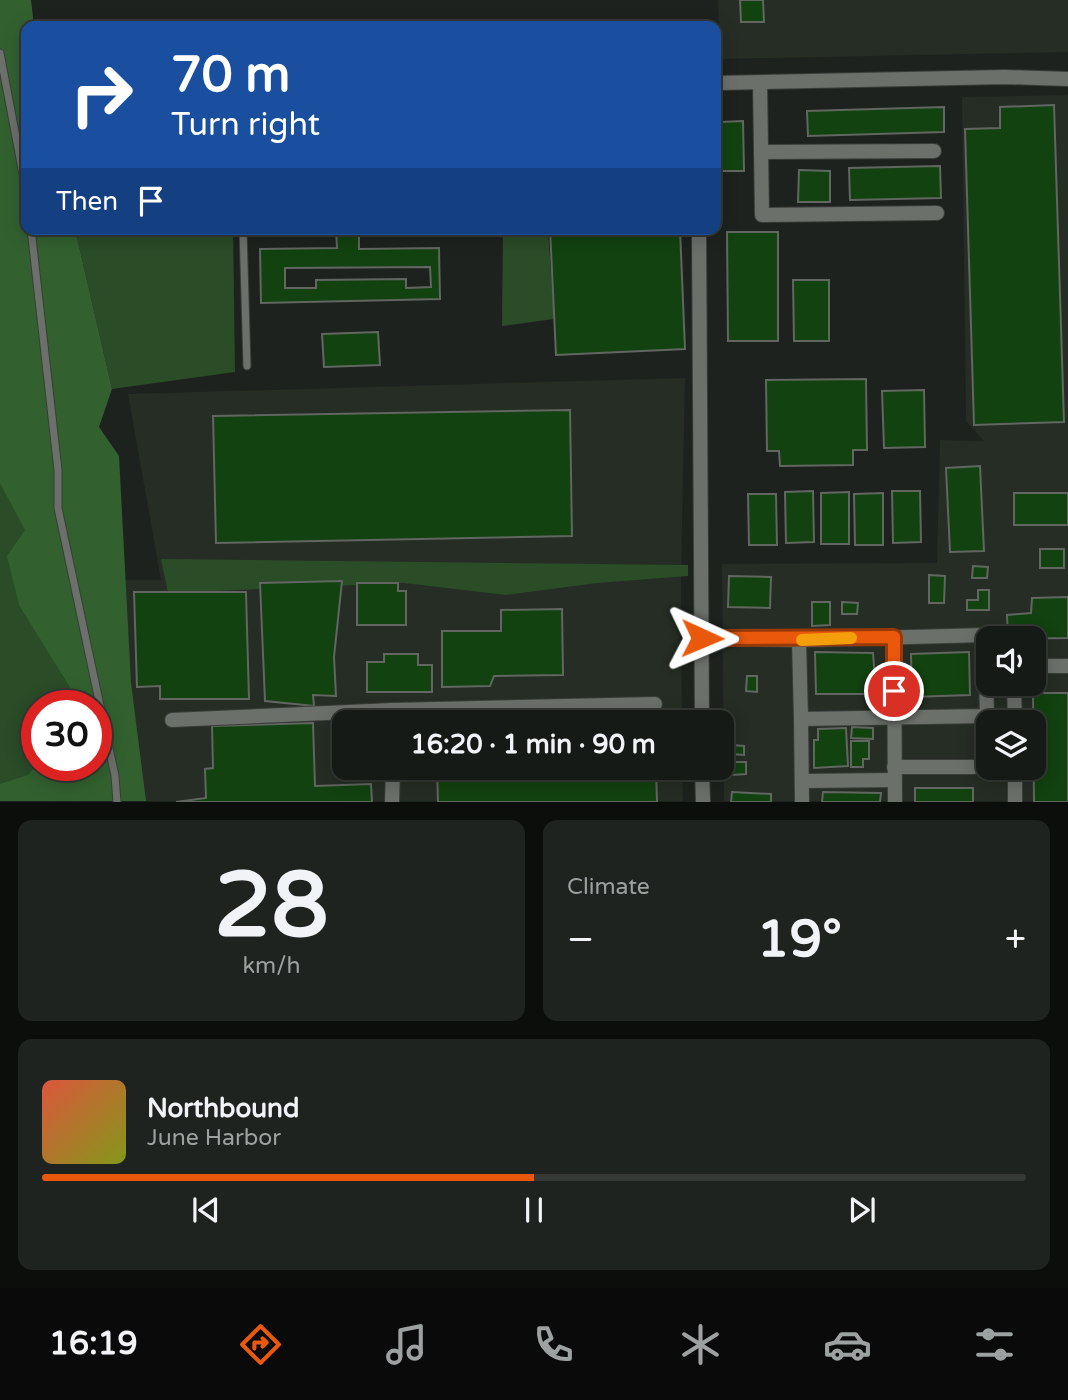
<!DOCTYPE html>
<html lang="en">
<head>
<meta charset="utf-8">
<style>
  :root { --surface:#161a16; --page:#1f231f; --text:#f1f3f6; --muted:#9ea1a1; --line:#353835; --accent:#ea580c }
  body { margin:0; font-family:"Varela Round",sans-serif; background:var(--page); color:var(--text); height:100vh; display:flex; flex-direction:column; font-size:26px; white-space:nowrap }
  * { box-sizing:border-box; margin:0 }
  p { font-size:23px; color:var(--muted) }
  .icon { flex:none; width:38px; height:38px; fill:none; stroke:currentColor; stroke-width:2; stroke-linecap:round; stroke-linejoin:round }
  .map { position:relative; height:802px; overflow:hidden }
  .sheet { display:flex; flex-direction:column; gap:18px; padding:18px; background:#0c0e0c; flex:1 }
  .sheet>* { flex:none }
  .guide { position:absolute; left:21px; top:21px; width:700px; height:214px; border-radius:14px; box-shadow:0 4px 18px #0003,0 0 0 2px var(--line); background:#1a4fa0; color:#fff; overflow:hidden }
  .tools { position:absolute; left:976px; top:626px; display:grid; gap:14px }
  .tools a { display:grid; place-items:center; width:70px; height:70px; border-radius:14px; background:var(--surface); box-shadow:0 4px 18px #0003,0 0 0 2px var(--line); font-size:35px }
  .speed { position:absolute; left:21px; top:690px; display:flex; gap:14px; font-size:35px; font-weight:700; text-align:center }
  .speed>* { display:grid; place-content:center; width:91px; height:91px; border-radius:50%; background:var(--surface); box-shadow:0 4px 18px #0003,0 0 0 2px var(--line); line-height:1 }
  .speed .limit { border:10px solid #d22; background:#fff; color:#111 }
  .pin { position:absolute; display:grid; place-items:center; width:60px; height:60px; color:#fff; margin:-30px; border:4px solid #fff; border-radius:50%; box-shadow:0 2px 7px #0007 }
  .me { position:absolute; width:77px; margin:-38px; rotate:91deg; stroke-linejoin:round; filter:drop-shadow(0 0 5px #0008) }
  .turn { display:flex; align-items:center; gap:24px; height:147px; padding:0 35px; font-size:32px }
  .turn .icon { width:91px; height:91px; stroke-width:2.5 }
  .turn b { display:block; font-size:49px; line-height:60px }
  .then { display:flex; align-items:center; height:66px; padding:0 35px; background:#0003; gap:14px; font-size:26px }
  .big { font-size:52px; font-weight:800; line-height:1.1 }
  .sheet .widget { flex:1; display:flex; flex-direction:column; justify-content:center; gap:10px; min-width:0; padding:0 24px; border-radius:14px; background:var(--page) }
  .sheet .dial { align-items:center; gap:0 }
  .dial b { font-size:91px; line-height:1 }
  .song { display:flex; align-items:center; gap:21px }
  .cover { width:84px; height:84px; border-radius:10px; background:linear-gradient(135deg,hsl(10 70% 55%),hsl(70 70% 35%)) }
  .played { height:7px; border-radius:4px; background:linear-gradient(90deg,var(--accent) 50%,var(--line) 50%) }
  .keys { display:flex; justify-content:space-around; direction:ltr }
  .heat { display:flex; justify-content:space-between; align-items:center; font-size:38px; direction:ltr }
  .sheet .tiles { flex:1; display:grid; gap:18px; grid-template-columns:1fr 1fr }
  .widget:last-child { grid-column:span 2 }
  .trip { position:absolute; left:332px; top:710px; width:402px; height:70px; border-radius:14px; background:var(--surface); box-shadow:0 4px 18px #0003,0 0 0 2px var(--line); font-weight:800; line-height:70px; text-align:center }
  .tab-bar { display:flex; height:112px; justify-content:space-around; align-items:center; background:#090a09; color:var(--muted) }
  .tab-bar .icon { width:49px; height:49px }
  .tab-bar .active { color:var(--accent) }
  .tab-bar b { font-size:32px; color:var(--text) }
  .map>svg:first-child { display:block }
  .built { fill:#252d24; fill-rule:evenodd }
  .green { fill:#2a4c27; fill-rule:evenodd }
  .forest { fill:#32612f }
  .building { fill:#124210; stroke:#616661; stroke-width:2; fill-rule:evenodd }
  .lines { fill:none; stroke-linecap:round; stroke-linejoin:round }
  .service-casing { stroke:#3a3d3a; stroke-width:9 }
  .minor-casing { stroke:#3a3d3a; stroke-width:16 }
  .service { stroke:#6c706b; stroke-width:7 }
  .minor { stroke:#6c706b; stroke-width:14 }
  .route-casing { stroke:#983908; stroke-width:18 }
  .route { stroke:#ea580c; stroke-width:12 }
  .slow { stroke:#f59e0b; stroke-width:12 }
</style>
</head>
<body>
<div class="map">
<svg width="1068" height="802" viewBox="0 0 1068 802">
  <rect width="100%" height="100%" fill="#1e221e"/>
  <g class="built">
    <polygon points="718,0 1068,0 1068,52 720,59"/>
    <path d="M1068 95V801H724L722 564 937 563 940 440 984 441 966 421 962 97ZM989 639H1034V684H989ZM989 723H1034V768H989Z"/>
    <polygon points="685,378 681,575 682,723 345,723 345,768 682,768 683,801 134,801 115,580 161,580 128,394"/>
  </g>
  <g class="green">
    <path d="M0 0 26 229 137 801H0ZM37 705H96V765H37Z"/>
    <polygon points="75,229 233,229 235,372 112,389"/>
    <polygon points="503,229 548,229 554,319 502,326"/>
    <polygon points="161,559 688,565 688,576 597,583 506,595 404,583 168,593"/>
  </g>
  <polygon class="forest" points="0,0 31,0 34,26 26,26 26,229 75,229 112,389 99,427 119,456 131,683 146,801 0,801 0,784 28,775 37,765 96,765 96,705 81,705 19,605 7,556 25,530 0,483"/>
  <g class="building">
    <polygon points="740,0 763,0 764,22 741,22"/>
    <polygon points="1054,105 1064,422 974,425 965,129 1000,128 1000,107"/>
    <polygon points="944,107 944,132 808,136 807,111"/>
    <polygon points="743,121 744,171 722,171 721,122"/>
    <polygon points="940,166 941,198 850,200 849,168"/>
    <polygon points="799,170 830,171 830,202 798,202"/>
    <path d="M336 229H359V249L439 248 440 299 261 303 260 249 337 248ZM430 267 431 287 406 288V279L316 280V288H285V268Z"/>
    <polygon points="550,229 680,229 685,349 556,355"/>
    <polygon points="727,232 778,232 778,341 728,341"/>
    <polygon points="793,280 829,280 829,341 794,341"/>
    <polygon points="378,332 380,365 324,367 322,334"/>
    <polygon points="866,379 867,450 853,450 853,465 780,466 779,451 767,451 766,380"/>
    <polygon points="924,390 925,447 884,448 882,391"/>
    <polygon points="570,410 572,536 216,543 213,416"/>
    <polygon points="980,466 984,551 950,552 946,468"/>
    <polygon points="813,491 814,542 786,543 785,492"/>
    <polygon points="892,491 920,491 921,542 893,543"/>
    <polygon points="849,492 849,544 821,544 821,493"/>
    <polygon points="883,493 883,545 855,545 854,494"/>
    <rect x="1014" y="493" width="54" height="32"/>
    <polygon points="748,494 776,494 777,545 749,545"/>
    <rect x="1040" y="549" width="24" height="19"/>
    <polygon points="973,566 988,567 987,578 972,578"/>
    <polygon points="929,575 945,576 944,603 929,603"/>
    <polygon points="729,576 771,577 770,608 728,607"/>
    <polygon points="342,581 334,657 336,696 313,695 314,706 265,701 260,583"/>
    <polygon points="357,583 398,583 398,591 406,591 406,625 357,625"/>
    <polygon points="978,590 989,590 989,610 967,610 967,600 978,600"/>
    <polygon points="134,592 246,592 249,699 160,699 160,686 137,687"/>
    <polygon points="1068,597 1068,638 1008,639 1007,615 1031,613 1032,598"/>
    <polygon points="812,602 830,602 830,625 812,626"/>
    <polygon points="842,602 858,603 857,614 842,614"/>
    <polygon points="562,609 563,675 494,676 490,686 442,687 442,631 501,631 501,610"/>
    <polygon points="815,652 873,653 876,694 816,694"/>
    <polygon points="969,652 970,695 912,697 911,654"/>
    <polygon points="384,654 418,654 418,665 432,665 432,692 367,692 367,662 384,662"/>
    <polygon points="747,676 757,676 757,692 746,691"/>
    <polygon points="1033,693 1068,693 1068,802 1034,802"/>
    <polygon points="654,718 655,723 518,723"/>
    <polygon points="313,723 315,786 371,784 372,802 176,802 206,798 205,769 213,768 212,726"/>
    <polygon points="852,727 873,728 873,739 851,738"/>
    <polygon points="846,728 848,766 814,768 814,740 818,740 818,729"/>
    <polygon points="851,741 869,741 869,759 863,759 863,767 851,767"/>
    <polygon points="731,745 744,746 744,755 731,754"/>
    <polygon points="732,762 746,762 746,774 732,775"/>
    <polygon points="437,768 656,768 657,802 438,802"/>
    <rect x="915" y="788" width="58" height="14"/>
    <polygon points="732,792 771,794 771,802 731,802"/>
    <polygon points="823,792 881,793 880,802 822,802"/>
  </g>
  <g class="lines">
    <g class="service-casing">
      <g id="service">
        <polyline points="0,53 26,190"/>
        <polyline points="31,229 58,470 58,508 115,776 117,802"/>
        <polyline points="243,229 247,366"/>
      </g>
    </g>
    <g class="minor-casing">
      <g id="minor">
        <polyline points="716,83 1005,77 1068,79"/>
        <polyline points="760,83 762,215 937,213"/>
        <polyline points="761,152 934,151"/>
        <polyline points="699,229 702,723"/>
        <polyline points="894,637 895,802"/>
        <polyline points="702,638 799,640 985,635 987,716 801,719 799,640"/>
        <polyline points="1034,666 1068,666"/>
        <polyline points="1014,684 1015,723"/>
        <polyline points="393,710 655,704"/>
        <polyline points="801,719 802,802"/>
        <polyline points="172,720 393,710 393,723"/>
        <polyline points="894,767 973,767"/>
        <polyline points="702,768 703,802"/>
        <polyline points="1015,768 1015,802"/>
        <polyline points="802,781 894,780"/>
        <polyline points="392,802 393,768"/>
      </g>
    </g>
    <use href="#service" class="service"/>
    <use href="#minor" class="minor"/>
  </g>
  <g class="lines">
    <g class="route-casing">
      <polyline id="route" points="702,638 894,637 894,691"/>
    </g>
    <use href="#route" class="route"/>
    <polyline class="slow" points="802,640 851,638"/>
  </g>
</svg>
<div class="tools">
<a><svg class="icon" aria-label="sound" viewBox="0 0 24 24"><path d="M4 9h4l5-4v14l-5-4H4zM17 9q2 3 0 6"/></svg></a>
<a><svg class="icon" aria-label="layers" viewBox="0 0 24 24"><path d="M12 4l9 5-9 5-9-5zM3 14l9 5 9-5"/></svg></a>
</div>
<div class="speed"><div class="limit">30</div></div>
<div class="pin" style="left:894px;top:691px;background:#d93025"><svg class="icon" aria-label="arrive" viewBox="0 0 24 24"><path d="M6 21V4h12l-3 4 3 4H6"/></svg></div>
<svg class="me" style="left:702px;top:638px" viewBox="-20 -20 40 40"><path d="M0-17L14 15 0 8-14 15z" fill="#ea580c" stroke="#fff" stroke-width="4"/></svg>
<div class="trip">16:20 · 1 min · 90 m</div>
<div class="guide">
<div class="turn"><svg class="icon" aria-label="right" viewBox="0 0 24 24"><path d="M7 20v-9h11M14 6l5 5-5 5"/></svg><div><b>70 m</b>Turn right</div></div>
<div class="then">Then<svg class="icon" aria-label="arrive" viewBox="0 0 24 24"><path d="M6 21V4h12l-3 4 3 4H6"/></svg></div>
</div>
</div>
<section class="sheet">
<div class="tiles">
<div class="widget dial"><b>28</b><p>km/h</p></div>
<div class="widget"><p>Climate</p>
<div class="heat"><a>−</a><b class="big">19°</b><a>+</a></div>
</div>
<div class="widget">
<div class="song"><i class="cover"></i><div><b>Northbound</b><p>June Harbor</p></div></div>
<div class="played"></div>
<div class="keys"><svg class="icon" aria-label="previous" viewBox="0 0 24 24"><path d="M18 5L8 12l10 7zM5 5v14"/></svg><svg class="icon" aria-label="pause" viewBox="0 0 24 24"><path d="M8 5v14M16 5v14"/></svg><svg class="icon" aria-label="next" viewBox="0 0 24 24"><path d="M6 5l10 7-10 7zM19 5v14"/></svg></div>
</div>
</div>
</section>
<nav class="tab-bar">
<b>16:19</b>
<svg class="icon active" aria-label="directions" viewBox="0 0 24 24"><path d="M12 3l9 9-9 9-9-9zM9 14v-3h6M13 9l2 2-2 2"/></svg>
<svg class="icon" aria-label="music" viewBox="0 0 24 24"><path d="M9 18V5l10-2v13"/><circle cx="6" cy="18" r="3"/><circle cx="16" cy="16" r="3"/></svg>
<svg class="icon" aria-label="phone" viewBox="0 0 24 24"><path d="M5 4h4l2 5-3 2q2 4 5 5l2-3 5 2v4C11 20 4 13 5 4z"/></svg>
<svg class="icon" aria-label="climate" viewBox="0 0 24 24"><path d="M12 3v18M4 7l16 10M4 17L20 7"/></svg>
<svg class="icon" aria-label="car" viewBox="0 0 24 24"><path d="M5 17H2v-5l4-1 3-4h7l3 4 3 1v5h-3M9 17h6M6 11h13"/><circle cx="7" cy="17" r="2"/><circle cx="17" cy="17" r="2"/></svg>
<svg class="icon" aria-label="filters" viewBox="0 0 24 24"><path d="M4 7h16M4 17h16"/><circle cx="9" cy="7" r="2"/><circle cx="15" cy="17" r="2"/></svg>
</nav>
</body>
</html>
